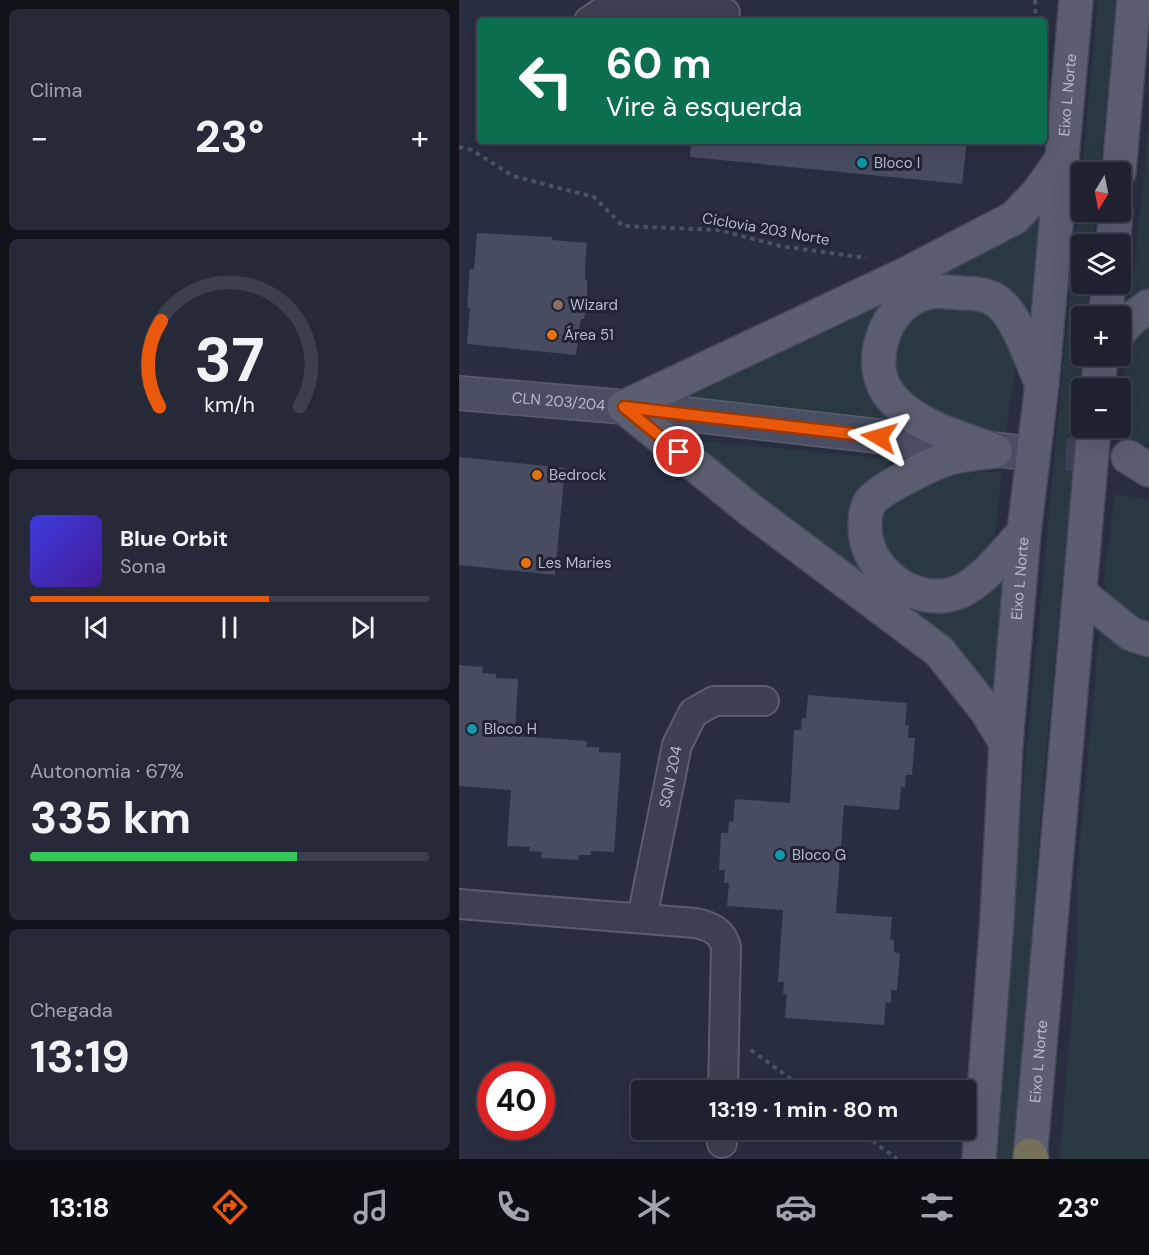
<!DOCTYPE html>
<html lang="pt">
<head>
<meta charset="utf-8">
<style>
  :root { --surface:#1e2230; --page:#262a38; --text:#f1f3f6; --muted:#a1a4ab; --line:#3c3f4c; --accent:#ea580c }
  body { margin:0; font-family:"DM Sans",sans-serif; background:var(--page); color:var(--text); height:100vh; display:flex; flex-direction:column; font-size:22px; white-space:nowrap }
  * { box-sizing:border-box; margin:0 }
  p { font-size:20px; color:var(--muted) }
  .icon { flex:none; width:33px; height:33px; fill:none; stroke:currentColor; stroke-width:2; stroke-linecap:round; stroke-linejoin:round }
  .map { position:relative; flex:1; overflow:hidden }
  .side { display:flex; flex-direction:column; gap:9px; padding:9px; background:#10131a; width:459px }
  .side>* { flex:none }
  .hud { position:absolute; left:18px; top:18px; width:570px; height:126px; border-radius:6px; box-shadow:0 6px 24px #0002,0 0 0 2px var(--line); background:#0b6e4f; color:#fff; overflow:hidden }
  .needle { width:39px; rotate:190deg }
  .fabs { position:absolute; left:612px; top:162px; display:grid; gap:12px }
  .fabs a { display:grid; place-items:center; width:60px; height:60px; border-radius:6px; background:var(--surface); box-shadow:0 6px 24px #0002,0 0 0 2px var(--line); font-size:30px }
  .speed { position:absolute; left:18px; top:1062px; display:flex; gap:12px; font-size:30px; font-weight:700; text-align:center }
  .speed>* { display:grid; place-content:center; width:78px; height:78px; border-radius:50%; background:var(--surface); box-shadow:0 6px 24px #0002,0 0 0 2px var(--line); line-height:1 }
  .speed .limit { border:9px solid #d22; background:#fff; color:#111 }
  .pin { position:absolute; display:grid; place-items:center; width:51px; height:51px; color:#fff; margin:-26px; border:3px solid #fff; border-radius:50%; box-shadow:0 2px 6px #0007 }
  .me { position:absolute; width:66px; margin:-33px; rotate:277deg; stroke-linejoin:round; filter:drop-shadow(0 0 4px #0008) }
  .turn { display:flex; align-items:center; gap:21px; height:126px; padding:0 30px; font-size:27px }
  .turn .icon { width:78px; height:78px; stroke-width:2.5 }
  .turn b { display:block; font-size:42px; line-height:51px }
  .big { font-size:45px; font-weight:700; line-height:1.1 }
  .side .widget { flex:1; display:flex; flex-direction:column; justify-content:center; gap:9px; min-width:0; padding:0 21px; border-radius:9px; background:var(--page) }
  .side .dial { align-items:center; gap:0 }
  .dial svg { height:156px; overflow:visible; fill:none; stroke:var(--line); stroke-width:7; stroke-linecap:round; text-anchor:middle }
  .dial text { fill:var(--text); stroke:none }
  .song { display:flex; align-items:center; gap:18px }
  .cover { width:72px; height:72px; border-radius:9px; background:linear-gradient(135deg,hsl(240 70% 55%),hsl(260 70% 35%)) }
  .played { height:6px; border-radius:3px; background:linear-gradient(90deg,var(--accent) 60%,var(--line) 60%) }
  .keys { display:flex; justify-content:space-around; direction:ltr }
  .heat { display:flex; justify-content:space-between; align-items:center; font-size:33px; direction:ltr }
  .charge { height:9px; border-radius:4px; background:linear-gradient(90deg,#34c759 67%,var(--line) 0) }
  .trip { position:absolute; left:172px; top:1080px; width:345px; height:60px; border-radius:6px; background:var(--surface); box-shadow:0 6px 24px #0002,0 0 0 2px var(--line); font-weight:700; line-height:60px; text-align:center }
  .tab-bar { display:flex; height:96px; justify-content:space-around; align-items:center; background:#0c0e13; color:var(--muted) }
  .tab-bar .icon { width:42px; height:42px }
  .tab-bar .selected { color:var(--accent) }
  .tab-bar b { font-size:27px; color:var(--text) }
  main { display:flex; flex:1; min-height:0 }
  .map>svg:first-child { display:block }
  .green { fill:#2a3941 }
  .building { fill:#474c61 }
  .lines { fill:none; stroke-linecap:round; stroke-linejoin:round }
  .secondary-tunnel { stroke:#3e4255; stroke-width:33; stroke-dasharray:33 16; stroke-linecap:butt }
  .street-casing { stroke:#595d6d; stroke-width:32 }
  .secondary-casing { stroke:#595d6d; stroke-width:36 }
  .primary-casing { stroke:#454859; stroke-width:36 }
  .highway-casing { stroke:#464a5a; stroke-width:36 }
  .path { stroke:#48565e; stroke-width:4; stroke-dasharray:4.5 4.5; stroke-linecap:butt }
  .street { stroke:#3c4050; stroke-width:28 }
  .secondary { stroke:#4a4e63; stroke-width:33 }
  .primary { stroke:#5a5e70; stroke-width:33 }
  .highway { stroke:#757059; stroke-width:33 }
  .route-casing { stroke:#983908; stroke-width:15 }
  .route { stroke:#ea580c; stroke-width:10 }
  .culture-dot { fill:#0f9aa8; stroke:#202435; stroke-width:2 }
  .education-dot { fill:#8d6e63; stroke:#202435; stroke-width:2 }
  .food-dot { fill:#e8710a; stroke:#202435; stroke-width:2 }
  .labels { text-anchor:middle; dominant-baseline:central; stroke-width:6; stroke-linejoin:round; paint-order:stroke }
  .street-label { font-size:15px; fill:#b8bbca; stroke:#202435 }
  .poi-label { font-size:15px; fill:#b8bbca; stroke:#202435; text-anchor:start }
</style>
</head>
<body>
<main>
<section class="side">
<div class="widget"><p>Clima</p>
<div class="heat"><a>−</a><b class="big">23°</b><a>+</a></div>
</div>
<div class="widget dial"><svg viewBox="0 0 100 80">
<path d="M14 69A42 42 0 1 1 86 69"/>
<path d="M14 69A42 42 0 0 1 15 25" stroke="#ea580c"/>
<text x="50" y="56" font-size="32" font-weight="700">37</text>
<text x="50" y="72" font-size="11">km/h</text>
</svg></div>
<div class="widget">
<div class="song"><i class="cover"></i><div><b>Blue Orbit</b><p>Sona</p></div></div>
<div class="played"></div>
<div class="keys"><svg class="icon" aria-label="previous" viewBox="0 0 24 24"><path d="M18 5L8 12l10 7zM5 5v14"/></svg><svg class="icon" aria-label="pause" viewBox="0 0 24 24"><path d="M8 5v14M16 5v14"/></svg><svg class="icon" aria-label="next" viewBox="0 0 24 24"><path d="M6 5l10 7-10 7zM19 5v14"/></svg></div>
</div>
<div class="widget"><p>Autonomia · 67%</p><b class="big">335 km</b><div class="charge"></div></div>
<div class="widget"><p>Chegada</p><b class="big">13:19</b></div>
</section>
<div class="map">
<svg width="690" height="1159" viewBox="0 0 690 1159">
  <rect width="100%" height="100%" fill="#282d40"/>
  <g class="green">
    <polygon points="639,0 658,0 641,172 622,172 622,212 638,212 634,244 622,244 622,284 631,284 627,316 622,316 624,356 584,787 555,1159 534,1159 565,776"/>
    <polygon points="690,127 690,296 671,306"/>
    <path d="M586 204 573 339 552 307H438L424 412 437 429 197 404 244 390 548 241C566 231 576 221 586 204Z"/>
    <polygon points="477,298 540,317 558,360 546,436 453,410 434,371 446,315"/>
    <polygon points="690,322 690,444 659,447 666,354 680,332"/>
    <path d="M204 437 433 459 415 481 400 503 445 604C474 618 507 617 531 591 539 582 545 570 552 559L538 721Z"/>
    <path d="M543 471 535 542 531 556 470 590 426 557C424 547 418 524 420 516 430 472 508 474 543 471Z"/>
    <polygon points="656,494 690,500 690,629 649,595 645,578"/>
    <polygon points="641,623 690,654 690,1159 602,1159 601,1154 618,951 618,875"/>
  </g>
  <g class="building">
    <polygon points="232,141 508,141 503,184 231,157"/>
    <polygon points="18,233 93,237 93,240 128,243 126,267 126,280 128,280 128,302 125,319 122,319 120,330 117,355 8,344 11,308 8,307 11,269 15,269"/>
    <polygon points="0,457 106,468 96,575 0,565"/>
    <polygon points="0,665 24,667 23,673 37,674 37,678 59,679 56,736 128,741 127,747 140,747 140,752 162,753 155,852 132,851 132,855 120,855 119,860 82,858 83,852 70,851 71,847 48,846 52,790 0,786"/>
    <polygon points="349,695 448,703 446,725 450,725 449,738 456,738 453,775 447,775 446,787 442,787 440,810 385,805 377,913 433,917 431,939 435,940 435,952 441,953 438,990 432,990 432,1003 427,1002 425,1025 326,1018 328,995 324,994 325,982 319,982 324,910 268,906 270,883 265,883 266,870 260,870 262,833 269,833 270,821 274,822 276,799 331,803 335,730 342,730 343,718 347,718"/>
  </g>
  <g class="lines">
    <polyline class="secondary-tunnel" points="558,452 650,456"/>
    <g class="street-casing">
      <g id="street">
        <polyline points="130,21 142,13 266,13"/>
        <path d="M0 904 236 923C251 926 263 931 267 947L264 1090"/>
        <path id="s1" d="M183 918 218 745 234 713 255 701H305"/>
        <polyline points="263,1143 263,1130"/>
      </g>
    </g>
    <g class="secondary-casing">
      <g id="secondary">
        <path id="s2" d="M0 393 165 407 558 452"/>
      </g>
    </g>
    <g class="primary-casing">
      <g id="primary">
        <polyline points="660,172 675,0"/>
        <polyline points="654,244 657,212"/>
        <polyline points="646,316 650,284"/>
        <polyline points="662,330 673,318 690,306"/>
        <polyline points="639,388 642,356"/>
        <path d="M536 451C501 437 457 427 432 397 406 367 424 310 459 296 473 289 489 292 504 293 515 293 530 295 539 302 558 316 572 360 582 382"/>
        <path d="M536 451C523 453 509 454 495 457 477 461 422 488 411 502 406 511 406 519 406 529 407 573 460 610 502 591 528 578 546 552 565 532"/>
        <polyline points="669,457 690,470"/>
        <polyline points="621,593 672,634 690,640"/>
        <polyline points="547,743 527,710 480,651 294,512 165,407 447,274 555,218 578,194 603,159"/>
        <path id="s3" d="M520 1159 538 920 547 743 565 532 583 384 617 0"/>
        <path id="s4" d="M571 1159 635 428"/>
      </g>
    </g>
    <g class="highway-casing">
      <polyline id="highway" points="571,1155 573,1159"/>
    </g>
    <g class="path">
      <polyline points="576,0 577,21"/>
      <polyline points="0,147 13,150 54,176 135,197 164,226 260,230 321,246 407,258"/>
      <polyline points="292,1050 347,1090"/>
      <polyline points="399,1130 438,1159"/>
    </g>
    <use href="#street" class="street"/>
    <use href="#secondary" class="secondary"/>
    <use href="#primary" class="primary"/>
    <use href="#highway" class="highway"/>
  </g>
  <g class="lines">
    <g class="route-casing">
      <polyline id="route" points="220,452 165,407 420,437"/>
    </g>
    <use href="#route" class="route"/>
  </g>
  <g class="culture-dot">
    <circle cx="403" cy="163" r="6"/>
    <circle cx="13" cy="729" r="6"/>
    <circle cx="321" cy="855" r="6"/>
  </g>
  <circle class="education-dot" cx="99" cy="305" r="6"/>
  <g class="food-dot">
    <circle cx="93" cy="335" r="6"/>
    <circle cx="78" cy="475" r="6"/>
    <circle cx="67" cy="563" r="6"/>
  </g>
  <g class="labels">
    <g class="street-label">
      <text stroke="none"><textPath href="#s3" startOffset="1068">Eixo L Norte</textPath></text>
      <text transform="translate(307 229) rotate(10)">Ciclovia 203 Norte</text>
      <text stroke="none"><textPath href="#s2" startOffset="100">CLN 203/204</textPath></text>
      <text stroke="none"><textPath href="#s3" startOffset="582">Eixo L Norte</textPath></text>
      <text stroke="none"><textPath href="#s1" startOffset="144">SQN 204</textPath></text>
      <text stroke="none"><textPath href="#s4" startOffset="98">Eixo L Norte</textPath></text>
    </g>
    <g class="poi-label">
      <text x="415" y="163">Bloco I</text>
      <text x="111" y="305">Wizard</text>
      <text x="105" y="335">Área 51</text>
      <text x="90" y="475">Bedrock</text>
      <text x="79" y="563">Les Maries</text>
      <text x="25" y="729">Bloco H</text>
      <text x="333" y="855">Bloco G</text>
    </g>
  </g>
</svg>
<div class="fabs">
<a><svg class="needle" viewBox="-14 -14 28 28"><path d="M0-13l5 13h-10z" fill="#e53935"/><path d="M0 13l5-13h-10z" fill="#a1a4ab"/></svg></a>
<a><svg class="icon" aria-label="layers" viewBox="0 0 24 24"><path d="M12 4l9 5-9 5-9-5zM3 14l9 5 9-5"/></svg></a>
<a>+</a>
<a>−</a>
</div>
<div class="speed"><div class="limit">40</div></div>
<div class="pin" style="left:220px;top:452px;background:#d93025"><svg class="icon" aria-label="arrive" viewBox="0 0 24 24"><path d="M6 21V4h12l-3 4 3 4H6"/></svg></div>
<svg class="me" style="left:420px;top:437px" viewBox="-20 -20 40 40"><path d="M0-17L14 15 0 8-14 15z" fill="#ea580c" stroke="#fff" stroke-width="4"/></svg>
<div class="trip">13:19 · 1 min · 80 m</div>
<div class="hud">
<div class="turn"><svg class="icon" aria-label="left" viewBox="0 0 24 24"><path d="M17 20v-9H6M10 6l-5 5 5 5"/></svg><div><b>60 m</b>Vire à esquerda</div></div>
</div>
</div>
</main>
<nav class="tab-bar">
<b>13:18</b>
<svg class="icon selected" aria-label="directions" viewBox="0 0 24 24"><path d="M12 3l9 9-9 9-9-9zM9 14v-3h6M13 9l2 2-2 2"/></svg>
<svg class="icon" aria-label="music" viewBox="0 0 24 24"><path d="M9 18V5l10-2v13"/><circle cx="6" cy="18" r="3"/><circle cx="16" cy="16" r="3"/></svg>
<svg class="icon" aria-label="phone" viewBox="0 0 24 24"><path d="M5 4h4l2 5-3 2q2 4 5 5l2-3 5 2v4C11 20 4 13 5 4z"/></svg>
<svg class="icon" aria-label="climate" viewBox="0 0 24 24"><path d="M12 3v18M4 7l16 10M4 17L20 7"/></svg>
<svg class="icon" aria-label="car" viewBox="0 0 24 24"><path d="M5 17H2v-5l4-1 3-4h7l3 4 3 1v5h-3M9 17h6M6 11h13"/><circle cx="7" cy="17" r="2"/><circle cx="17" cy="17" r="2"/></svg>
<svg class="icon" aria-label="filters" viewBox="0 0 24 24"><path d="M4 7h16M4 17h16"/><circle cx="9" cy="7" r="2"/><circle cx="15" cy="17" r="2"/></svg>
<b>23°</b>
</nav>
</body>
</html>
